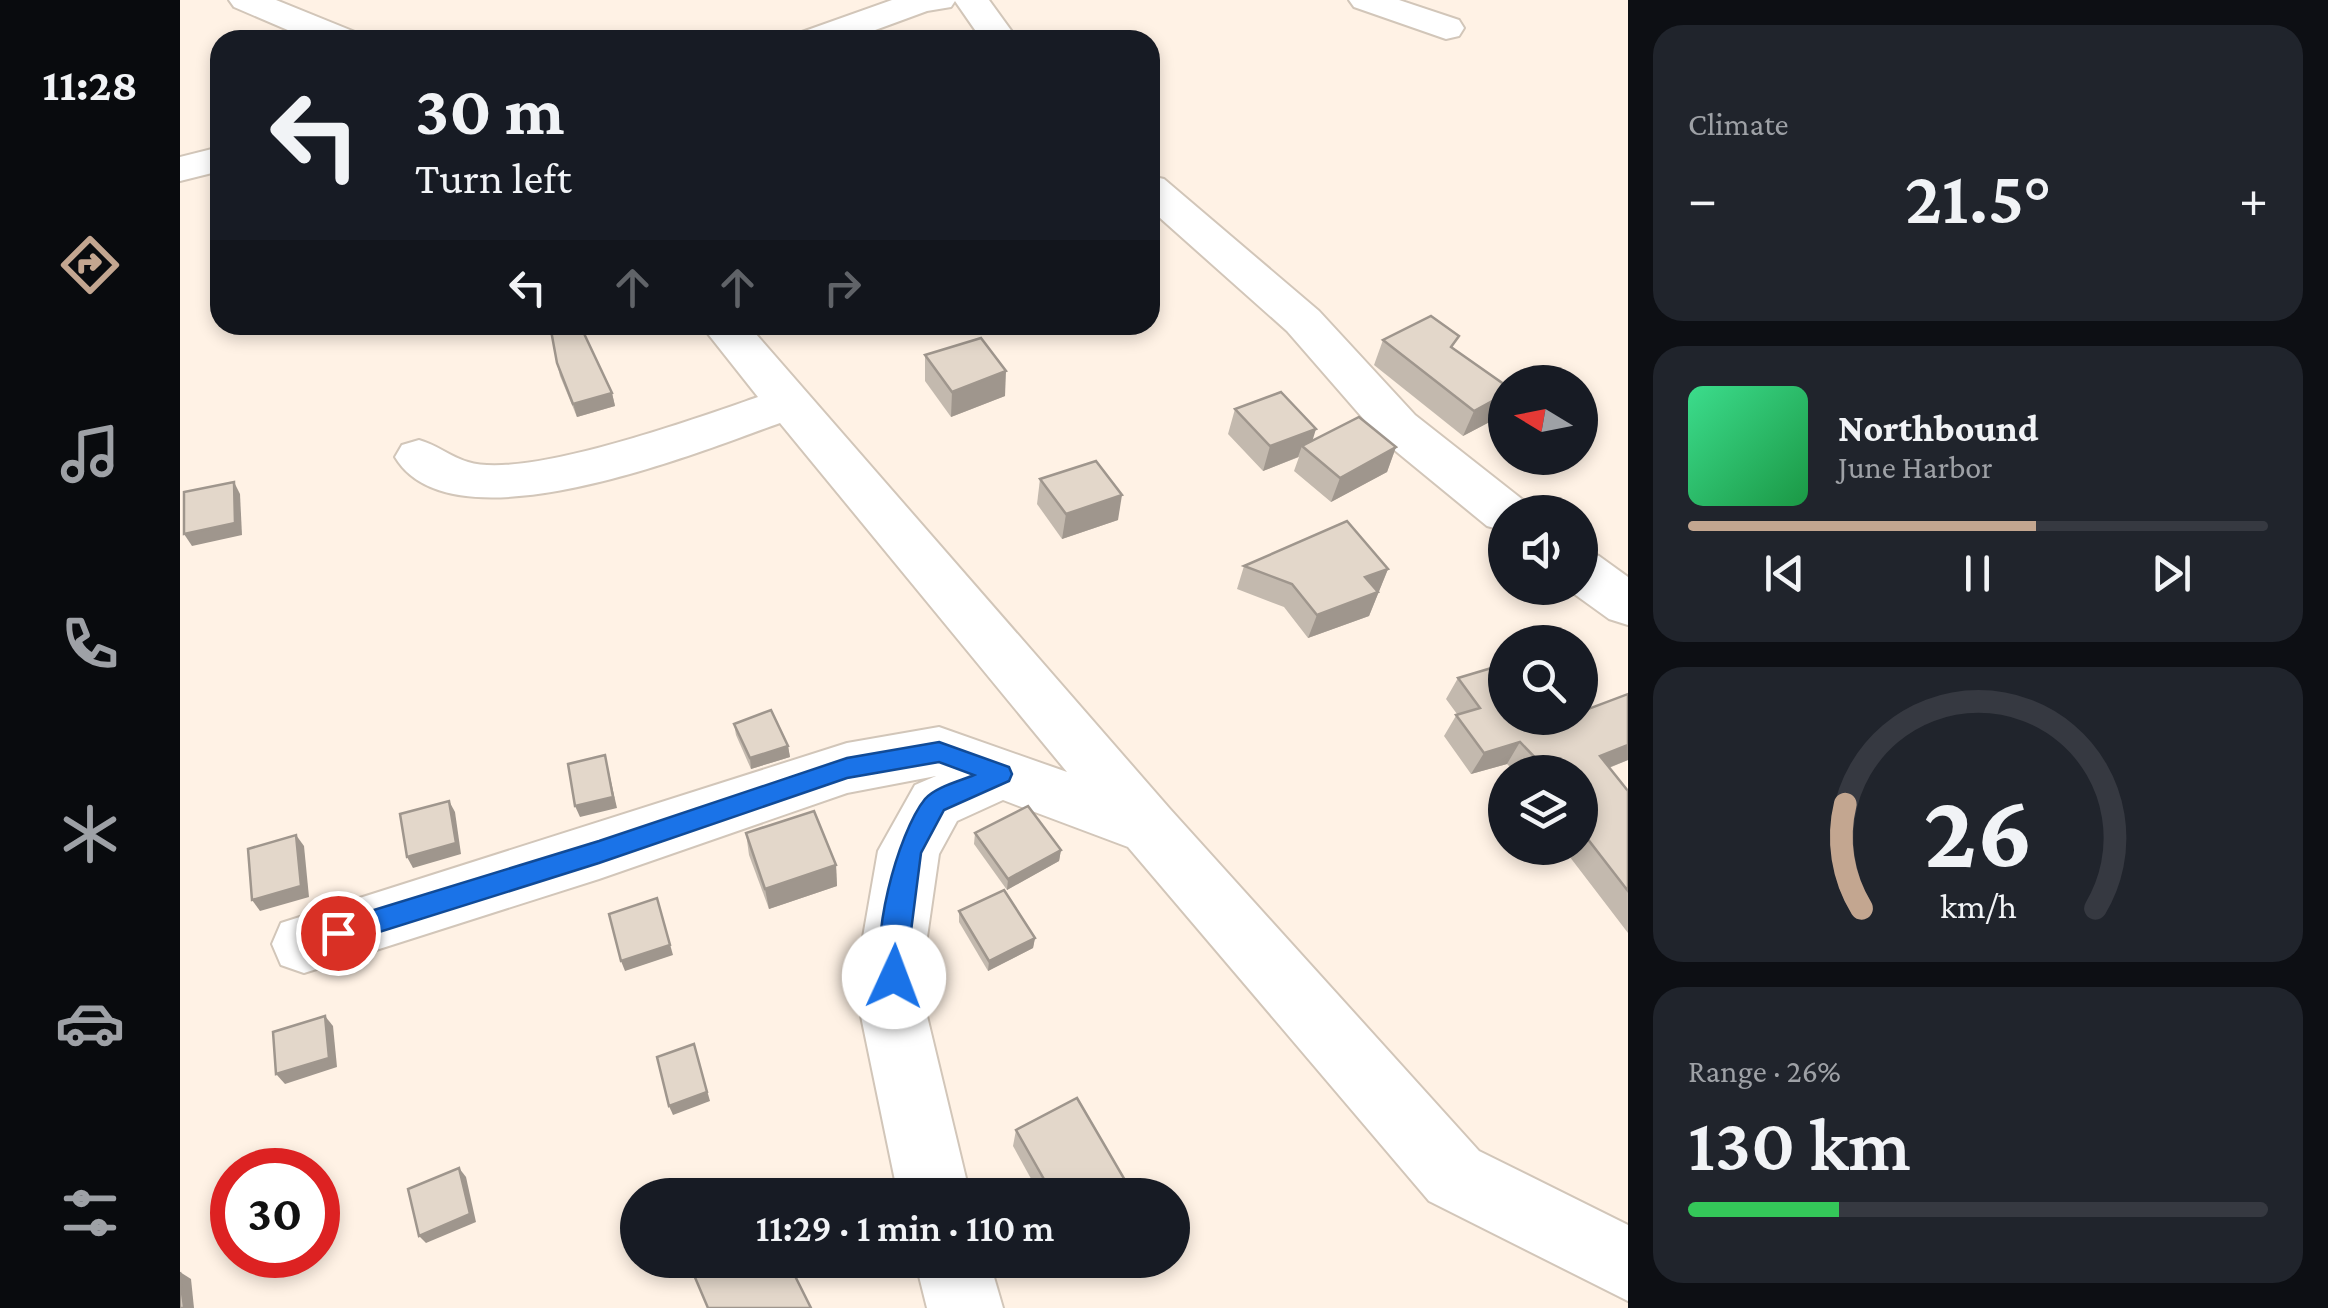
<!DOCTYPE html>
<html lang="en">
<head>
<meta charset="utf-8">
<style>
  :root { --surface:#171b24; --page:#20242c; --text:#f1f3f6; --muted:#9ea1a6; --line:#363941; --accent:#c3a690 }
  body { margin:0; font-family:"Crimson Pro",serif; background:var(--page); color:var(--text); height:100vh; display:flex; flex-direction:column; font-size:38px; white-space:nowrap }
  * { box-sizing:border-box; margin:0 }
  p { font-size:32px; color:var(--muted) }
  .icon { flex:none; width:55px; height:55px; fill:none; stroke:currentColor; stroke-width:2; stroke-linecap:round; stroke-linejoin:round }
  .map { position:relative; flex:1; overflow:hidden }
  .panel { display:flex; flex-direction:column; gap:25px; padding:25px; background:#0d0f14; width:700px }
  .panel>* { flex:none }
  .banner { position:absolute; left:30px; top:30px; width:950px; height:305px; border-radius:30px; box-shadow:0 5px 15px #0003; background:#171b24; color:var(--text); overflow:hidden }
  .needle { width:65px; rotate:280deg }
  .controls { position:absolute; left:1308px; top:365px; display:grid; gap:20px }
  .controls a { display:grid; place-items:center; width:110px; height:110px; border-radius:50%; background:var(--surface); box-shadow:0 5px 15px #0003; font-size:50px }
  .speed { position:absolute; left:30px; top:1148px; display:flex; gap:20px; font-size:50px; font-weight:700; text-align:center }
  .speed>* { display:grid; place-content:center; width:130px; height:130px; border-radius:50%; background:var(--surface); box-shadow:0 5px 15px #0003; line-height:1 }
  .speed .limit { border:15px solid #d22; background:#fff; color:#111 }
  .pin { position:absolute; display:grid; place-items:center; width:85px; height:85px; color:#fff; margin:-42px; border:5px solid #fff; border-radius:50%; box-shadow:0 2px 10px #0007 }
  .me { position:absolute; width:110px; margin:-55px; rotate:2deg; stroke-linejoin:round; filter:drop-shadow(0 0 8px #0008) }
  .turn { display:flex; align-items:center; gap:35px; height:210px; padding:0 40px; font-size:45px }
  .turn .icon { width:130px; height:130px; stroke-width:2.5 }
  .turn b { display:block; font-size:70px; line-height:85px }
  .lanes { display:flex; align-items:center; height:95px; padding:0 40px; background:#0003; justify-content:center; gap:50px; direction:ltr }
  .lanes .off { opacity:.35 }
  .big { font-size:75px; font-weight:600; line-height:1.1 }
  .panel .card { flex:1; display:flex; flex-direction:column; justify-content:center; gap:15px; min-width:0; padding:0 35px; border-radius:30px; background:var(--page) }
  .panel .dial { align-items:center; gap:0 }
  .dial svg { height:260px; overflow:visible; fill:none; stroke:var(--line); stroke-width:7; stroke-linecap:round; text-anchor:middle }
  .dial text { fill:var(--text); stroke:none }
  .song { display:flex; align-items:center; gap:30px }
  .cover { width:120px; height:120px; border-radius:15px; background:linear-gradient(135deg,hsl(150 70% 55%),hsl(140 70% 35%)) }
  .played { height:10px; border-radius:5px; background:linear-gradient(90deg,var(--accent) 60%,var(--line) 60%) }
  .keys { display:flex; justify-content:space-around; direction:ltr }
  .heat { display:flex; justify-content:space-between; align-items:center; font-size:55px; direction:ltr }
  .charge { height:15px; border-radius:8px; background:linear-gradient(90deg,#34c759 26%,var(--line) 0) }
  .trip { position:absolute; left:440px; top:1178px; width:570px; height:100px; border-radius:50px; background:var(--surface); box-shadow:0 5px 15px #0003; font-weight:600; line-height:100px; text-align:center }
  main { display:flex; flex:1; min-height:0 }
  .tabs { display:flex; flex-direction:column; width:180px; justify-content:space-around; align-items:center; background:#090b0e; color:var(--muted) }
  .tabs .icon { width:70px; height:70px }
  .tabs .active { color:var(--accent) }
  .tabs b { font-size:45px; color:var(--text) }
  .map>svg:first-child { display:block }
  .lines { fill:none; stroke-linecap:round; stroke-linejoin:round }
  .minor-casing { stroke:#d2c6b9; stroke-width:4 }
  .minor { fill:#fff; fill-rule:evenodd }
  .wall { fill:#c3b9ae }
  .shaded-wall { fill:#9f968d }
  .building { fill:#e3d7ca; stroke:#9f968d; stroke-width:2.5 }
  .route { fill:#1a73e8; stroke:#114b97; stroke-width:2.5 }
</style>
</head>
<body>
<main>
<nav class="tabs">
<b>11:28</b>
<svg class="icon active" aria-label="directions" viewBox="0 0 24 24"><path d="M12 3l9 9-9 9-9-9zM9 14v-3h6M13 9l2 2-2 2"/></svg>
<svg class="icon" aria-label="music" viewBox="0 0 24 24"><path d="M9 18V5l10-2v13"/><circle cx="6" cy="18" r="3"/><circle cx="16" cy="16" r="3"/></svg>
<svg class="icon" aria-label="phone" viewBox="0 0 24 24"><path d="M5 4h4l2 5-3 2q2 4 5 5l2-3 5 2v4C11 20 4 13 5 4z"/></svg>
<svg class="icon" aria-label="climate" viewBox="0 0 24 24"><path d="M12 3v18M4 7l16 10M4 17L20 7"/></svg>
<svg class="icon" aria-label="car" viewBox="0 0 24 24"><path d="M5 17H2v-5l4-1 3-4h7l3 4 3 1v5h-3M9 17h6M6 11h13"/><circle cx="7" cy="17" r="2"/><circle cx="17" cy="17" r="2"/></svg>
<svg class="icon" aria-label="filters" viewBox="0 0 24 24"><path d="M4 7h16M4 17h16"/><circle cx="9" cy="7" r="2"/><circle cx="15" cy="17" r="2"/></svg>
</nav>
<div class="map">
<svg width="1448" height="1308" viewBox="0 0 1448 1308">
  <rect width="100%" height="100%" fill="#fff2e5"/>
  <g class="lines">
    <g class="minor-casing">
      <g id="minor">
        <polygon points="49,0 96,0 175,32 180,40 131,40 54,7"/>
        <polygon points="712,0 809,0 838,40 802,40 775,1 771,7 747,11 668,40 617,40 622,32"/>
        <polygon points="1169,0 1219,0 1279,20 1284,28 1279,36 1266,39 1174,7"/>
        <polygon points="40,147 40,171 0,181 0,157"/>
        <polygon points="970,176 984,179 1139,311 1235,415 1343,500 1350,512 1325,512 1325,531 1307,526 1201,439 1107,331 970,209"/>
        <path d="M521 325H568L990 809 1299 1151 1448 1225V1301L1249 1201 948 847 823 800 777 821 759 854 747 937V1016L790 1195H718L681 1016 683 937 698 851 735 785 756 776 667 793 419 879 124 973 101 965 92 944 101 923 667 743 759 727 887 772 600 423C519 452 272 553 215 457L222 445 239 440C257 445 271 457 288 462 346 480 517 418 578 397Z"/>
        <polygon points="1400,550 1419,556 1448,577 1448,625 1429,619 1386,588 1400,588"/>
        <polygon points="735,1260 809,1260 823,1308 747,1308"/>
      </g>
    </g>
    <use href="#minor" class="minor"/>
  </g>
  <g class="wall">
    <polygon points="1203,340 1274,348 1321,416 1283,436 1194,365"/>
    <polygon points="745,355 825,396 771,417 745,381"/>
    <polygon points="377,363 432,393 435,406 397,417 380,376"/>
    <polygon points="1055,409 1132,441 1216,447 1207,472 1151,502 1114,471 1119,457 1083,471 1048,434"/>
    <polygon points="860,479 938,520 882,539 857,504"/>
    <polygon points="1064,566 1208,569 1189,616 1128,638 1104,607 1057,589"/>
    <polygon points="1278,678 1448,760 1429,768 1448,791 1448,933 1383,848 1400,848 1400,772 1335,772 1327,764 1291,774 1264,736 1277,714 1266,699"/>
    <polygon points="554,724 608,746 610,757 571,769 556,735"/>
    <polygon points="566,833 656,865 657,886 589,909 569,855"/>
    <polygon points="795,833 881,850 879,861 827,890 794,844"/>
    <polygon points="779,911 855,938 853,948 808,971 779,922"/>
    <polygon points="836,1130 946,1195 860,1195 833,1146"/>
  </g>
  <g class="shaded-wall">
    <polygon points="826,371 825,396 771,417 772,392"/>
    <polygon points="432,393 435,406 397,417 393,404"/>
    <polygon points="1325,394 1325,406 1321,416 1283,436 1294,411"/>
    <polygon points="1136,429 1129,452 1122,446 1118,457 1083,471 1090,446"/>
    <polygon points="1216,447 1207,472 1151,502 1160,478"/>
    <polygon points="54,482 60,494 62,535 12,546 4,534"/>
    <polygon points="942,495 938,520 882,539 886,514"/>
    <polygon points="1208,569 1189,616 1128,638 1137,615 1185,577"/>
    <polygon points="1340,742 1327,764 1291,774 1304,753"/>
    <polygon points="1448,745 1448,760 1405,777 1420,756"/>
    <polygon points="608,746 610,757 571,769 570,758"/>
    <polygon points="425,755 437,808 400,817 395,806"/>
    <polygon points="269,801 275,812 281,854 233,868 227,857"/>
    <polygon points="116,835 124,846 129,897 80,911 72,900"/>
    <polygon points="881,850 879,861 827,890 828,879"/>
    <polygon points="656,865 657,886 589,909 585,889"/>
    <polygon points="477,898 493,955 445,971 441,961"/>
    <polygon points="855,938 853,948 808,971 809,961"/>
    <polygon points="145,1016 153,1026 157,1067 105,1084 96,1074"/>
    <polygon points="514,1044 530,1101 493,1115 489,1106"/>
    <polygon points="279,1168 286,1177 296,1222 246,1243 239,1236"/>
    <polygon points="949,1187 946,1195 935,1195"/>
    <polygon points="0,1272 11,1279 14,1308 4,1308"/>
  </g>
  <g class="building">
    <polygon points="1251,316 1279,336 1271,347 1325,385 1325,394 1294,411 1203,340"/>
    <polygon points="370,325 400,325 432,393 393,404 377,363"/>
    <polygon points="801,338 826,371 772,392 745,355"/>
    <polygon points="1101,392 1136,429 1090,446 1055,409"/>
    <polygon points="1179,417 1216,447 1160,478 1122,446"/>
    <polygon points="916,461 942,495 886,514 860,479"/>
    <polygon points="54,482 55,523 4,534 4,492"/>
    <polygon points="1167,521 1208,569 1185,577 1198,592 1137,615 1112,584 1064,566"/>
    <polygon points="1325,664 1325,718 1367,718 1371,723 1386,718 1400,718 1400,712 1448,694 1448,745 1420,756 1448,791 1448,891 1400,829 1400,808 1401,807 1400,806 1400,772 1369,772 1340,742 1304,753 1276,715 1300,708 1278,678"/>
    <polygon points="591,710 608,746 570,758 554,724"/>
    <polygon points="425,755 433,797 395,806 388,764"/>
    <polygon points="269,801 276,843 227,857 220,814"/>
    <polygon points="848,806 881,850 828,879 795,833"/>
    <polygon points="634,811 656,865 585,889 566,833"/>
    <polygon points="116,835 121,886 72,900 68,849"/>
    <polygon points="824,890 855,938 809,961 779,911"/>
    <polygon points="477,898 490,945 441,961 429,914"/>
    <polygon points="145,1016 149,1058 96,1074 93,1032"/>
    <polygon points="514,1044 527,1092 489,1106 477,1057"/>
    <polygon points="897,1098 949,1187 935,1195 873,1195 836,1130"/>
    <polygon points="279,1168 290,1214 239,1236 228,1189"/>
    <polygon points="524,1260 607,1260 631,1308 528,1308 511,1268"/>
    <polygon points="0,1272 4,1308 0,1308"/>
  </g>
  <path class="route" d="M759 742 829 767 832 774 829 781 764 810 741 853 724 986 714 989 705 986C687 946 718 832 745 799 755 787 780 781 794 775L759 762 667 778 419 863 158 945 149 941 145 933 149 924 158 921 419 841 667 758Z"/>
</svg>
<div class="controls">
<a><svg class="needle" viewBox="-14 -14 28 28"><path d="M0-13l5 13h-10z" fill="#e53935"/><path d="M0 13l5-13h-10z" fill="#9ea1a6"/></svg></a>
<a><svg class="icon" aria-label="sound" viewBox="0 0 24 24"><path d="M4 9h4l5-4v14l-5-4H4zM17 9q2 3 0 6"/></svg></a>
<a><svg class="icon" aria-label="search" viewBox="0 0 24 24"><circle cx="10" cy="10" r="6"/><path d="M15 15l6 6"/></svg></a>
<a><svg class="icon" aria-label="layers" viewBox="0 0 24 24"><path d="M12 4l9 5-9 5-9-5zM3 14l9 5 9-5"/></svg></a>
</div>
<div class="speed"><div class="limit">30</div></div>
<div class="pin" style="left:158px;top:933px;background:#d93025"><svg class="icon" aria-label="arrive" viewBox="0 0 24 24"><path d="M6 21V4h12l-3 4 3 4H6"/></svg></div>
<svg class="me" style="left:714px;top:977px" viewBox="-20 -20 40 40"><circle r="19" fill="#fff"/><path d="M0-13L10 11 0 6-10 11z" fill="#1a73e8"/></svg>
<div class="trip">11:29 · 1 min · 110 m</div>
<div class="banner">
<div class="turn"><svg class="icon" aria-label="left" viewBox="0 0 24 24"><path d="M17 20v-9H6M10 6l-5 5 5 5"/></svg><div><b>30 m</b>Turn left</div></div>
<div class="lanes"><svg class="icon" aria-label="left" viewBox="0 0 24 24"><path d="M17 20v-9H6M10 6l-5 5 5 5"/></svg><svg class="icon off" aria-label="ahead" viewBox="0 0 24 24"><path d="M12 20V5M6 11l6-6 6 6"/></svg><svg class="icon off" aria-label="ahead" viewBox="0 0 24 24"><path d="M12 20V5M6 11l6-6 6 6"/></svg><svg class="icon off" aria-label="right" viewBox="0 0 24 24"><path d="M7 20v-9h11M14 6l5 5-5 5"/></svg></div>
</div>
</div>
<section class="panel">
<div class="card"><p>Climate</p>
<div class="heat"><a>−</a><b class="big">21.5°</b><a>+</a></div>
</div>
<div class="card">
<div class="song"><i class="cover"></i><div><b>Northbound</b><p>June Harbor</p></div></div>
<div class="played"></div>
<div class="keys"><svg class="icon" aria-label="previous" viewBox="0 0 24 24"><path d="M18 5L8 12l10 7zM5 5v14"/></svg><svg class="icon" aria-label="pause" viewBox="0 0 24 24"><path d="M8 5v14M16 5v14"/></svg><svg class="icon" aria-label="next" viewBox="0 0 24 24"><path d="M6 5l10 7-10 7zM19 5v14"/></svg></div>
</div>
<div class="card dial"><svg viewBox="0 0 100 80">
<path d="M14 69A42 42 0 1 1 86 69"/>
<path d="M14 69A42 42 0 0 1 9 37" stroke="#c3a690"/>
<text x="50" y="56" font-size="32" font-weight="700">26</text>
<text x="50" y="72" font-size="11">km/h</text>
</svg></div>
<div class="card"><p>Range · 26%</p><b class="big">130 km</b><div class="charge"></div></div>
</section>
</main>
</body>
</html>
